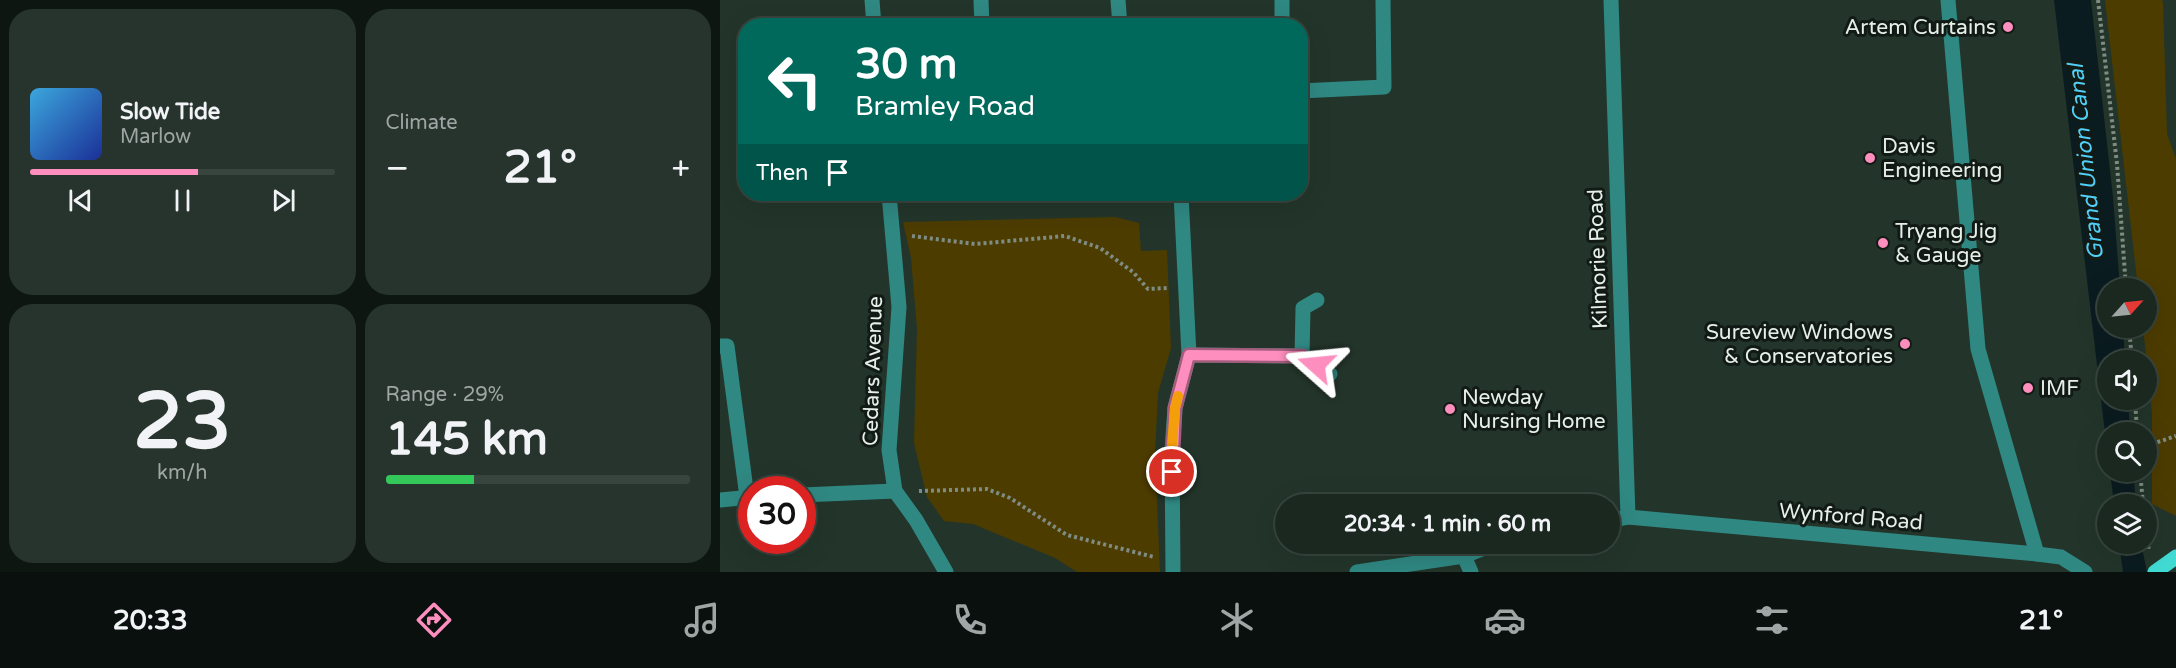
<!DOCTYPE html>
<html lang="en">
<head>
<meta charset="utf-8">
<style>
  :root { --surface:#1a2820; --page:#27342d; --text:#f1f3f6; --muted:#9fa6a5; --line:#38443e; --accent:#fd8ebe }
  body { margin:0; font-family:"Varela Round",sans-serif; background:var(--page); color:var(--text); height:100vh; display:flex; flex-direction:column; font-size:22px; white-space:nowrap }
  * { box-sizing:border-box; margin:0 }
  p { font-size:20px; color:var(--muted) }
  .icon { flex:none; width:33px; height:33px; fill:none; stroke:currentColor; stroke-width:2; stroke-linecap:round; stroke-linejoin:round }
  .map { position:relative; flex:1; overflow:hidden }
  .sheet { display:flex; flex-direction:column; gap:9px; padding:9px; background:#0e1612; width:720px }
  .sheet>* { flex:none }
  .top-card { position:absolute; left:18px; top:18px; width:570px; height:183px; border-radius:24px; box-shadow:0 6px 24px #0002,0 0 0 2px var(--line); background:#00695c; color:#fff; overflow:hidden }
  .needle { width:39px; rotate:63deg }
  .controls { position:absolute; left:1377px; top:278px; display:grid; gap:12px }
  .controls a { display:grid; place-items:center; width:60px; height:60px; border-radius:50%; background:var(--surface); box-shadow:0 6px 24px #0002,0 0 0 2px var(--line); font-size:30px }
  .speed { position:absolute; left:18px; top:476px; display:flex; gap:12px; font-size:30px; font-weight:700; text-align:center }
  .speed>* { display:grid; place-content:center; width:78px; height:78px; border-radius:50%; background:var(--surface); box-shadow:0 6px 24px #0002,0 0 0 2px var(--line); line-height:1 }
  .speed .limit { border:9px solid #d22; background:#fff; color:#111 }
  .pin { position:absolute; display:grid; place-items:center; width:51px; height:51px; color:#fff; margin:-26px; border:3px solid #fff; border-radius:50%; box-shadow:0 2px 6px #0007 }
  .me { position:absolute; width:66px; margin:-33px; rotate:288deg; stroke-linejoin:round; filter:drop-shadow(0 0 4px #0008) }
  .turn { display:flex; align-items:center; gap:21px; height:126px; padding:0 18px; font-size:27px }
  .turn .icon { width:78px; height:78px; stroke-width:2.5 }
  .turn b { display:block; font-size:42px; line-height:51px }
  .then { display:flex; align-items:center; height:57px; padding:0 18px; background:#0003; gap:12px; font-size:22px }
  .big { font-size:45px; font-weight:700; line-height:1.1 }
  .sheet .widget { flex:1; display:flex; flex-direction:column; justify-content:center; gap:9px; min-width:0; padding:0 21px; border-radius:24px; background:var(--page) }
  .sheet .dial { align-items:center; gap:0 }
  .dial b { font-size:78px; line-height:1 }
  .song { display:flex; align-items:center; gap:18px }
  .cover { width:72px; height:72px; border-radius:9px; background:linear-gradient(135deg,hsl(200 70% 55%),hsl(230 70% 35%)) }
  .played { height:6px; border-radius:3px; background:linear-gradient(90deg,var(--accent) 55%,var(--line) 55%) }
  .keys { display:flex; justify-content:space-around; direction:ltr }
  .heat { display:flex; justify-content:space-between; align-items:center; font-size:33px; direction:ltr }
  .charge { height:9px; border-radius:4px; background:linear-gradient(90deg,#34c759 29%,var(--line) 0) }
  .sheet .tiles { flex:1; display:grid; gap:9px; grid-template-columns:repeat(2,1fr) }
  .trip { position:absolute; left:555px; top:494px; width:345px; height:60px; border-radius:30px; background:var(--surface); box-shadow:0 6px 24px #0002,0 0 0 2px var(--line); font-weight:700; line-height:60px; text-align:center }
  .dock { display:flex; height:96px; justify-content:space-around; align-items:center; background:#0a100d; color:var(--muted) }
  .dock .icon { width:42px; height:42px }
  .dock .current { color:var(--accent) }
  .dock b { font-size:27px; color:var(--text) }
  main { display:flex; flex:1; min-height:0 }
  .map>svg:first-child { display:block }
  .green { fill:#4d3c00 }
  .water { fill:#0b1c21 }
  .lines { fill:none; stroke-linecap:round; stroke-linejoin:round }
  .path { stroke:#7e8c83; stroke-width:4; stroke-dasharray:3 3; stroke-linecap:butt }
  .minor { stroke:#308883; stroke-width:15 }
  .major { stroke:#40dad2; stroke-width:15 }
  .route-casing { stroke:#a45c7c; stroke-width:15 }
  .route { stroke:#fd8ebe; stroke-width:10 }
  .slow { stroke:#f59e0b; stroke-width:10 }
  .poi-dot { fill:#fd8ebe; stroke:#121a15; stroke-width:2 }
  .labels { text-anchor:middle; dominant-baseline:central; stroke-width:6; stroke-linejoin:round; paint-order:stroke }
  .poi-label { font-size:21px; fill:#e6f0e9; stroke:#121a15; text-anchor:start }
  .street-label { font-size:21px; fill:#e6f0e9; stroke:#121a15 }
  .water-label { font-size:22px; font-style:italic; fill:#50d0f8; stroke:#121a15 }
</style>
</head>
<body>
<main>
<section class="sheet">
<div class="tiles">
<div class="widget">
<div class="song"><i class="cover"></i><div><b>Slow Tide</b><p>Marlow</p></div></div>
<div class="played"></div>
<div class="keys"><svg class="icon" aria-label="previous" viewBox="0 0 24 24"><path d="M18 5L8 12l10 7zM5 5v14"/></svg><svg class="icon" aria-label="pause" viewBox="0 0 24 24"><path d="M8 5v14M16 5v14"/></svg><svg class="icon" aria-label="next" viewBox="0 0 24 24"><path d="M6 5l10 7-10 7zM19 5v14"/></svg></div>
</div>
<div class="widget"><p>Climate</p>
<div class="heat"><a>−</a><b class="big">21°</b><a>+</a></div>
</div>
<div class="widget dial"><b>23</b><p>km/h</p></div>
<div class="widget"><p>Range · 29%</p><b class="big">145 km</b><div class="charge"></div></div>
</div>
</section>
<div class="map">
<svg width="1456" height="572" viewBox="0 0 1456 572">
  <rect width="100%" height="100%" fill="#23352a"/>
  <g class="green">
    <polygon points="1385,0 1442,0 1443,3 1447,134 1456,159 1456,516 1432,504 1432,413 1423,327 1426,327 1426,288 1418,288"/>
    <polygon points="395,217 419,223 421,251 447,250 451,348 438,393 435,454 440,572 357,572 335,558 253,524 224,521 207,497 194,443 197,329 191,258 183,222"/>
  </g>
  <g class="water">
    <polygon points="1334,0 1371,0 1393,197 1400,288 1388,288 1388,327 1403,327 1405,360 1388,360 1388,399 1408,399 1410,432 1388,432 1387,450"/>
    <polygon points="1390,471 1413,471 1416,504 1394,504"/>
    <polygon points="1399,543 1421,543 1427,572 1403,572"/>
  </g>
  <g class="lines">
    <g class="path">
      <polyline points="1378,0 1397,164 1406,288"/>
      <polyline points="192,236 255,244 345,236 380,248 413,272 428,289 447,288"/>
      <polyline points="1409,327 1412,360"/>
      <polyline points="1415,399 1417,432"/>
      <polyline points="1426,446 1456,436"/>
      <polyline points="1420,471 1423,504"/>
      <polyline points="199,491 267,489 290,498 347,535 434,557"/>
      <polyline points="1426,534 1429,551"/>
    </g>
    <g class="minor">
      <polyline points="152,0 154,26"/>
      <polyline points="261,0 262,26"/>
      <polyline points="398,0 400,26"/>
      <polyline points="562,0 562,26"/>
      <polyline points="891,0 908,517"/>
      <polyline points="1228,0 1258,349 1317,554"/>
      <polyline points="580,91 664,87 663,0"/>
      <polyline points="169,194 179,307 169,450 175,491 196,520 226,572"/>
      <polyline points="597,300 583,308 582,356 610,374"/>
      <polyline points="0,346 7,346 27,497"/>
      <polyline points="469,355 582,356"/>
      <polyline points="82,495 175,491"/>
      <polyline points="0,500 32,497"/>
      <polyline points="890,521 908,517 1317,554 1341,557 1365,572"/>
      <polyline points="744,556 751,572"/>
      <polyline points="453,572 452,450 455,408 469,355 461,194"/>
      <polyline points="637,572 744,556 777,543"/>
    </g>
    <polyline class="major" points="1435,572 1456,557"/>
  </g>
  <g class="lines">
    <g class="route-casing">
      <polyline id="route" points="452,472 455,408 469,355 582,356 596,365"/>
    </g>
    <use href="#route" class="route"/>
    <polyline class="slow" points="452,445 455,408 458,396"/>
  </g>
  <g class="poi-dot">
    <circle cx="1288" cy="27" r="6"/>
    <circle cx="1150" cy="158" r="6"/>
    <circle cx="1163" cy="243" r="6"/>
    <circle cx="1185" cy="344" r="6"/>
    <circle cx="1308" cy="388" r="6"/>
    <circle cx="730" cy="409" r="6"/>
  </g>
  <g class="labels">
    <g class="poi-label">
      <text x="1276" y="27" text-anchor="end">Artem Curtains</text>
      <text x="1162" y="146">Davis<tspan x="1162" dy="24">Engineering</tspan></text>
      <text x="1175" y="231">Tryang Jig<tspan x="1175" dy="24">&amp; Gauge</tspan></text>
      <text x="1173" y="332" text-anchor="end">Sureview Windows<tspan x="1173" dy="24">&amp; Conservatories</tspan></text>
      <text x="1320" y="388">IMF</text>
      <text x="742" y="397">Newday<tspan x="742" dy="24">Nursing Home</tspan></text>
    </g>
    <g class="street-label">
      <text transform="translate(878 259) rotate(-92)">Kilmorie Road</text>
      <text transform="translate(153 371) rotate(-88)">Cedars Avenue</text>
      <text transform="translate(1131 517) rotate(5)">Wynford Road</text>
    </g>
    <g class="water-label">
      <text transform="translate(1366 162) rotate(-96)">Grand Union Canal</text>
    </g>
  </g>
</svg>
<div class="controls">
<a><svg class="needle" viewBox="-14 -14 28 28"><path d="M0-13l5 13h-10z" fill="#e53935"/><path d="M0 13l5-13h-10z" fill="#9fa6a5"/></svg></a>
<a><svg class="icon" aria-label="sound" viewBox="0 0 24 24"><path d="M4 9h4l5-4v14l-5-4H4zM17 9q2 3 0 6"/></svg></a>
<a><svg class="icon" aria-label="search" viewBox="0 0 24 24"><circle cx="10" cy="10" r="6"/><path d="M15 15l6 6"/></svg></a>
<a><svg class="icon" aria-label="layers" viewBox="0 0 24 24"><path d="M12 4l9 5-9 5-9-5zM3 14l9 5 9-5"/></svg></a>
</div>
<div class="speed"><div class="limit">30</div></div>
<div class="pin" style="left:452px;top:472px;background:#d93025"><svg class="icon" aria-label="arrive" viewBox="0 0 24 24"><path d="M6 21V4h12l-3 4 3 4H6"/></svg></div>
<svg class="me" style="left:596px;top:365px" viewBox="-20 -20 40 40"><path d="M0-17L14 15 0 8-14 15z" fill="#fd8ebe" stroke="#fff" stroke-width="4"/></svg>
<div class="trip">20:34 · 1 min · 60 m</div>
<div class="top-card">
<div class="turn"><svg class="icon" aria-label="left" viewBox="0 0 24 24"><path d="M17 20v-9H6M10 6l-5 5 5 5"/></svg><div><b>30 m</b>Bramley Road</div></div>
<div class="then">Then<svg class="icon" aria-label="arrive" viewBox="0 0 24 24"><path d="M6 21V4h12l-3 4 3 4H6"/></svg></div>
</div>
</div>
</main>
<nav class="dock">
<b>20:33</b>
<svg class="icon current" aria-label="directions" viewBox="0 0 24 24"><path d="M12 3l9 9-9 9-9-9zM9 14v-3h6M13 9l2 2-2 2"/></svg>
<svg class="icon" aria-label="music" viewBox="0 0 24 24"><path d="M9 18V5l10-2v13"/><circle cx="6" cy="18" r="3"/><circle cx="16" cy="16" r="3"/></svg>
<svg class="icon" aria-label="phone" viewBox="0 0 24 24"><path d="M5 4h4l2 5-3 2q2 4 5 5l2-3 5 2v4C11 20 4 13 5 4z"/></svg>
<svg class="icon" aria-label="climate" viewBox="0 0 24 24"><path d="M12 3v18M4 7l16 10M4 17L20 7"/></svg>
<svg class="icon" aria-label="car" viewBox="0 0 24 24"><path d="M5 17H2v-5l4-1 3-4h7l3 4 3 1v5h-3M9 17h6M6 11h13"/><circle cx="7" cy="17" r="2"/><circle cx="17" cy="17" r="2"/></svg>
<svg class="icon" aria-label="filters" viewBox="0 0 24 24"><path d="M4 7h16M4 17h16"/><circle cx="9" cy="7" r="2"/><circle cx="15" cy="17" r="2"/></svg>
<b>21°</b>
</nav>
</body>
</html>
